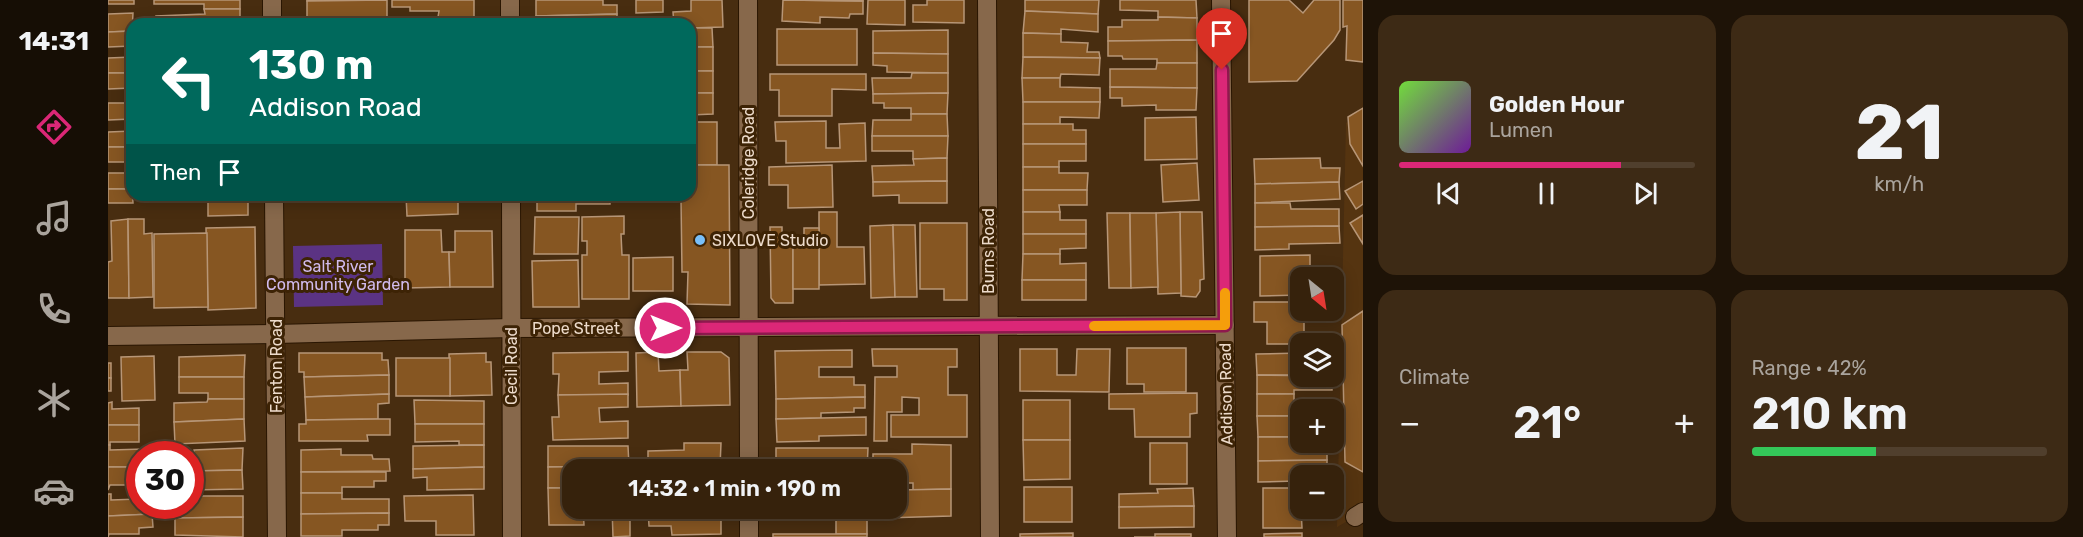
<!DOCTYPE html>
<html lang="en">
<head>
<meta charset="utf-8">
<style>
  :root { --surface:#36220c; --page:#3d2a15; --text:#f1f3f6; --muted:#aaa49d; --line:#503f2d; --accent:#db2777 }
  body { margin:0; font-family:Rubik,sans-serif; background:var(--page); color:var(--text); height:100vh; display:flex; flex-direction:column; font-size:22px; white-space:nowrap }
  * { box-sizing:border-box; margin:0 }
  p { font-size:20px; color:var(--muted) }
  .icon { flex:none; width:33px; height:33px; fill:none; stroke:currentColor; stroke-width:2; stroke-linecap:round; stroke-linejoin:round }
  .map { position:relative; flex:1; overflow:hidden }
  .drawer { display:flex; flex-direction:column; gap:15px; padding:15px; background:#1e1307; width:720px }
  .drawer>* { flex:none }
  .top-card { position:absolute; left:18px; top:18px; width:570px; height:183px; border-radius:18px; box-shadow:0 3px 15px #0003,0 0 0 2px var(--line); background:#00695c; color:#fff; overflow:hidden }
  .needle { width:39px; rotate:150deg }
  .tools { position:absolute; left:1182px; top:267px; display:grid; gap:12px }
  .tools a { display:grid; place-items:center; width:54px; height:54px; border-radius:12px; background:var(--surface); box-shadow:0 3px 15px #0003,0 0 0 2px var(--line); font-size:30px }
  .speed { position:absolute; left:18px; top:441px; display:flex; gap:12px; font-size:30px; font-weight:700; text-align:center }
  .speed>* { display:grid; place-content:center; width:78px; height:78px; border-radius:50%; background:var(--surface); box-shadow:0 3px 15px #0003,0 0 0 2px var(--line); line-height:1 }
  .speed .limit { border:9px solid #d22; background:#fff; color:#111 }
  .pin { position:absolute; display:grid; place-items:center; width:51px; height:51px; color:#fff; margin:-62px -26px; border-radius:50% 50% 50% 0; rotate:-45deg; box-shadow:0 0 6px #0007 }
  .pin .icon { rotate:45deg }
  .me { position:absolute; width:66px; margin:-33px; rotate:90deg; stroke-linejoin:round; filter:drop-shadow(0 0 4px #0008) }
  .turn { display:flex; align-items:center; gap:21px; height:126px; padding:0 24px; font-size:27px }
  .turn .icon { width:78px; height:78px; stroke-width:2.5 }
  .turn b { display:block; font-size:42px; line-height:51px }
  .then { display:flex; align-items:center; height:57px; padding:0 24px; background:#0003; gap:12px; font-size:22px }
  .big { font-size:45px; font-weight:600; line-height:1.1 }
  .drawer .widget { flex:1; display:flex; flex-direction:column; justify-content:center; gap:9px; min-width:0; padding:0 21px; border-radius:18px; background:var(--page) }
  .drawer .dial { align-items:center; gap:0 }
  .dial b { font-size:78px; line-height:1 }
  .song { display:flex; align-items:center; gap:18px }
  .cover { width:72px; height:72px; border-radius:9px; background:linear-gradient(135deg,hsl(100 70% 55%),hsl(280 70% 35%)) }
  .played { height:6px; border-radius:3px; background:linear-gradient(90deg,var(--accent) 75%,var(--line) 75%) }
  .keys { display:flex; justify-content:space-around; direction:ltr }
  .heat { display:flex; justify-content:space-between; align-items:center; font-size:33px; direction:ltr }
  .charge { height:9px; border-radius:4px; background:linear-gradient(90deg,#34c759 42%,var(--line) 0) }
  .drawer .tiles { flex:1; display:grid; gap:15px; grid-template-columns:repeat(2,1fr) }
  .trip { position:absolute; left:454px; top:459px; width:345px; height:60px; border-radius:18px; background:var(--surface); box-shadow:0 3px 15px #0003,0 0 0 2px var(--line); font-weight:600; line-height:60px; text-align:center }
  main { display:flex; flex:1; min-height:0 }
  .tabs { display:flex; flex-direction:column; width:108px; justify-content:space-around; align-items:center; background:#160e05; color:var(--muted) }
  .tabs .icon { width:42px; height:42px }
  .tabs .active { color:var(--accent) }
  .tabs b { font-size:27px; color:var(--text) }
  .map>svg:first-child { display:block }
  .built { fill:#553410 }
  .green { fill:#5b3383 }
  .building { fill:#865622; stroke:#b79677; stroke-width:1.5 }
  .lines { fill:none; stroke-linecap:round; stroke-linejoin:round }
  .minor-casing { stroke:#2a1602; stroke-width:20 }
  .minor { stroke:#87684b; stroke-width:18 }
  .route-casing { stroke:#8e194d; stroke-width:15 }
  .route { stroke:#db2777; stroke-width:10 }
  .slow { stroke:#f59e0b; stroke-width:10 }
  .poi-dot { fill:#79bff8; stroke:#3d2305; stroke-width:2 }
  .labels { text-anchor:middle; dominant-baseline:central; stroke-width:6; stroke-linejoin:round; paint-order:stroke }
  .street-label { font-size:16px; fill:#eddbcb; stroke:#3d2305 }
  .poi-label { font-size:16px; fill:#eddbcb; stroke:#3d2305; text-anchor:start }
  .park-label { font-size:16px; fill:#d1bbee; stroke:#3d2305 }
</style>
</head>
<body>
<main>
<nav class="tabs">
<b>14:31</b>
<svg class="icon active" aria-label="directions" viewBox="0 0 24 24"><path d="M12 3l9 9-9 9-9-9zM9 14v-3h6M13 9l2 2-2 2"/></svg>
<svg class="icon" aria-label="music" viewBox="0 0 24 24"><path d="M9 18V5l10-2v13"/><circle cx="6" cy="18" r="3"/><circle cx="16" cy="16" r="3"/></svg>
<svg class="icon" aria-label="phone" viewBox="0 0 24 24"><path d="M5 4h4l2 5-3 2q2 4 5 5l2-3 5 2v4C11 20 4 13 5 4z"/></svg>
<svg class="icon" aria-label="climate" viewBox="0 0 24 24"><path d="M12 3v18M4 7l16 10M4 17L20 7"/></svg>
<svg class="icon" aria-label="car" viewBox="0 0 24 24"><path d="M5 17H2v-5l4-1 3-4h7l3 4 3 1v5h-3M9 17h6M6 11h13"/><circle cx="7" cy="17" r="2"/><circle cx="17" cy="17" r="2"/></svg>
</nav>
<div class="map">
<svg width="1255" height="537" viewBox="0 0 1255 537">
  <rect width="100%" height="100%" fill="#482d10"/>
  <polygon class="built" points="1255,112 1255,512 1229,527 1238,123"/>
  <polygon class="green" points="274,244 275,305 186,307 185,246"/>
  <g class="building">
    <rect x="0" y="0" width="26" height="4"/>
    <polygon points="46,0 132,0 132,9 96,9 96,4 46,4"/>
    <polygon points="199,0 279,0 199,1"/>
    <polygon points="279,0 279,20 239,21 239,24 199,24 199,1"/>
    <polygon points="284,0 366,0 366,18 330,17 331,11 302,11 302,7 284,7"/>
    <polygon points="428,0 495,0 495,5 509,5 509,14 428,16"/>
    <polygon points="528,0 555,0 555,12 528,13"/>
    <polygon points="583,0 614,0 615,27 582,28 582,24 566,24 565,12 583,11"/>
    <polygon points="675,0 755,1 755,14 742,14 741,18 712,17 712,23 674,21"/>
    <polygon points="675,0 755,0 755,1"/>
    <polygon points="760,0 797,0 797,25 759,24"/>
    <polygon points="819,0 856,0 856,23 805,22 805,5 819,5"/>
    <polygon points="917,0 991,0 990,14 917,11"/>
    <polygon points="1012,0 1088,0 1089,18 1050,17 1050,11 1012,10"/>
    <polygon points="1141,0 1181,0 1195,13 1206,0 1232,0 1232,30 1226,40 1189,81 1141,82"/>
    <polygon points="1235,0 1255,0 1255,62 1238,60 1239,26 1235,27"/>
    <polygon points="96,9 132,9 132,24 49,24 48,16 97,14"/>
    <polygon points="917,11 990,14 990,32 953,29 953,34 915,33"/>
    <polygon points="25,13 24,31 0,32 0,14"/>
    <polygon points="509,14 509,24 428,24 428,16"/>
    <polygon points="330,17 366,18 366,24 301,24 302,21 330,22"/>
    <polygon points="1050,17 1089,18 1089,40 1000,41 1000,27 1014,27 1014,20 1050,20"/>
    <polygon points="582,28 604,28 605,47 582,47"/>
    <rect x="669" y="29" width="80" height="36"/>
    <polygon points="840,30 840,54 765,53 765,31"/>
    <polygon points="24,31 24,46 0,47 0,32"/>
    <polygon points="915,33 953,34 953,42 980,43 979,52 991,52 992,58 915,57"/>
    <polygon points="1089,40 1089,63 1049,63 1049,59 1015,59 1014,56 1000,56 1000,41"/>
    <rect x="582" y="47" width="23" height="24"/>
    <polygon points="765,53 840,54 840,73 779,72 779,66 765,65"/>
    <polygon points="24,57 24,73 0,73 0,58"/>
    <polygon points="915,57 992,58 991,75 953,74 952,78 914,78"/>
    <polygon points="1049,63 1089,63 1089,88 1002,87 1002,69 1048,69"/>
    <rect x="582" y="71" width="23" height="22"/>
    <polygon points="0,73 24,73 24,88 0,89"/>
    <polygon points="804,73 840,73 840,93 765,94 764,78 803,78"/>
    <polygon points="662,74 758,74 758,90 724,89 724,116 671,116 671,90 662,90"/>
    <polygon points="914,78 952,78 952,87 992,88 992,102 915,102"/>
    <polygon points="1002,87 1089,88 1088,110 1048,110 1048,105 1014,106 1014,98 1002,98"/>
    <polygon points="582,93 605,93 605,114 582,115"/>
    <polygon points="840,93 839,114 803,114 803,108 776,108 776,103 765,103 765,94"/>
    <polygon points="915,102 992,102 991,118 952,117 952,124 915,124"/>
    <polygon points="0,103 24,103 24,119 0,120"/>
    <polygon points="1255,108 1255,166 1242,144 1240,117"/>
    <polygon points="803,114 839,114 840,136 764,136 765,120 803,120"/>
    <polygon points="1088,117 1089,159 1037,160 1037,118"/>
    <polygon points="718,121 718,148 732,148 731,124 757,123 758,161 678,163 678,141 668,141 667,122"/>
    <rect x="582" y="122" width="27" height="43"/>
    <polygon points="915,124 965,124 965,130 978,130 978,144 915,144"/>
    <polygon points="24,131 24,147 0,147 0,132"/>
    <polygon points="764,136 840,136 839,158 805,159 805,151 764,151"/>
    <polygon points="915,144 978,144 978,161 951,161 951,167 915,167"/>
    <rect x="0" y="147" width="24" height="15"/>
    <polygon points="839,158 839,181 765,182 764,166 806,165 805,159"/>
    <polygon points="1212,158 1213,168 1232,168 1231,182 1147,184 1146,159"/>
    <polygon points="1089,163 1091,200 1055,202 1053,165"/>
    <polygon points="582,165 621,165 622,305 579,304 580,272 574,272 573,199 524,199 524,195 582,195"/>
    <polygon points="724,165 725,207 680,208 680,185 661,185 661,167"/>
    <polygon points="915,167 951,167 951,173 980,173 979,190 915,190"/>
    <rect x="0" y="173" width="24" height="16"/>
    <polygon points="839,181 839,203 791,203 791,195 765,196 765,182"/>
    <polygon points="1255,181 1255,204 1248,209 1237,191"/>
    <polygon points="1231,182 1232,199 1147,203 1147,184"/>
    <polygon points="0,189 24,189 25,203 0,203"/>
    <polygon points="915,190 979,190 979,205 951,205 952,212 915,212"/>
    <polygon points="100,195 140,195 140,215 100,216"/>
    <polygon points="298,195 350,195 350,214 299,216"/>
    <polygon points="429,195 516,195 516,197 502,197 502,204 468,204 468,211 429,211"/>
    <polygon points="1147,203 1182,203 1183,209 1231,209 1231,226 1147,227"/>
    <polygon points="711,212 729,212 729,247 756,247 757,284 711,285"/>
    <polygon points="915,212 952,212 952,220 978,220 978,234 915,234"/>
    <polygon points="1072,212 1094,212 1096,279 1092,280 1092,291 1088,297 1073,296"/>
    <polygon points="1072,212 1073,293 1050,294 1048,213"/>
    <polygon points="999,213 1022,213 1023,288 1001,288"/>
    <polygon points="1022,213 1048,213 1050,287 1023,288"/>
    <polygon points="1255,215 1255,244 1242,223"/>
    <polygon points="516,216 516,234 513,234 514,255 521,255 521,299 474,299 474,255 479,255 479,241 474,241 474,217"/>
    <polygon points="427,217 471,217 470,254 426,254"/>
    <polygon points="20,219 21,298 0,298 0,262 4,261 3,221"/>
    <polygon points="20,219 36,219 36,234 44,233 45,297 21,298"/>
    <polygon points="812,223 859,223 859,300 836,300 836,289 812,289"/>
    <polygon points="785,225 787,297 763,298 762,226"/>
    <polygon points="785,225 807,225 809,297 787,297"/>
    <polygon points="1231,226 1232,243 1181,244 1181,249 1147,250 1147,227"/>
    <polygon points="147,227 148,308 100,310 98,228"/>
    <polygon points="662,227 674,227 674,242 685,242 685,303 667,303 663,298"/>
    <polygon points="696,228 711,228 711,289 685,289 685,242 696,242"/>
    <polygon points="297,230 333,230 334,252 341,252 342,287 297,288"/>
    <polygon points="347,231 384,231 385,287 342,287 341,252 347,252"/>
    <polygon points="99,233 100,307 46,308 46,234"/>
    <polygon points="915,234 978,234 978,248 952,249 952,254 915,254"/>
    <polygon points="915,254 952,254 952,264 978,263 978,280 914,280"/>
    <polygon points="1202,255 1202,278 1192,278 1192,295 1152,296 1152,256"/>
    <polygon points="565,257 565,291 525,291 525,258"/>
    <polygon points="470,260 471,307 425,307 424,261"/>
    <rect x="914" y="280" width="64" height="20"/>
    <polygon points="1146,302 1192,302 1192,310 1196,310 1196,344 1159,344 1159,322 1146,322"/>
    <polygon points="1255,311 1255,472 1237,462 1234,325"/>
    <polygon points="1019,348 1078,348 1078,392 1036,392 1036,384 1019,384"/>
    <polygon points="764,349 849,349 849,367 840,367 840,395 859,395 859,437 783,437 783,415 811,415 811,398 794,397 794,412 779,412 779,441 766,441 767,377 789,377 789,366 765,366"/>
    <polygon points="912,349 949,349 949,375 968,375 969,349 1002,349 1001,392 912,391"/>
    <polygon points="744,350 744,367 711,367 711,377 746,377 746,385 757,385 757,397 668,399 667,351"/>
    <polygon points="520,352 520,371 491,372 491,384 520,383 520,395 450,395 451,374 445,374 445,353"/>
    <polygon points="550,352 551,371 572,370 573,406 529,407 528,353"/>
    <polygon points="579,352 613,352 621,358 622,405 573,406 572,370 580,370"/>
    <rect x="1226" y="352" width="3" height="22"/>
    <polygon points="191,353 274,353 274,360 280,360 281,375 196,377 196,372 191,372"/>
    <polygon points="378,353 378,362 383,362 384,395 342,396 341,354"/>
    <polygon points="1192,353 1192,375 1149,375 1148,354"/>
    <polygon points="137,355 136,377 71,377 71,357"/>
    <polygon points="46,356 47,400 14,401 13,357"/>
    <rect x="288" y="358" width="54" height="38"/>
    <rect x="0" y="363" width="3" height="15"/>
    <polygon points="281,375 281,394 197,397 196,377"/>
    <polygon points="1149,375 1224,376 1224,390 1186,390 1186,394 1149,394"/>
    <polygon points="71,377 136,377 136,399 100,399 100,393 71,393"/>
    <rect x="0" y="378" width="3" height="13"/>
    <polygon points="1089,393 1089,413 1082,414 1082,437 1027,437 1026,409 1001,409 1001,394"/>
    <polygon points="281,394 281,403 270,404 270,419 198,420 197,397"/>
    <polygon points="520,394 520,407 491,408 492,422 520,421 520,438 445,440 444,417 451,417 450,395"/>
    <polygon points="1149,394 1186,394 1186,401 1227,400 1228,415 1226,415 1226,410 1192,410 1192,416 1149,416"/>
    <polygon points="757,397 757,408 746,408 746,412 713,413 713,418 668,419 668,399"/>
    <polygon points="100,399 136,399 136,419 66,422 66,403 99,402"/>
    <polygon points="306,400 376,401 376,424 307,424"/>
    <rect x="915" y="400" width="47" height="40"/>
    <polygon points="4,402 4,409 31,408 31,425 0,425 0,403"/>
    <polygon points="1149,416 1192,416 1192,431 1185,431 1185,437 1150,437"/>
    <polygon points="758,417 758,435 711,436 711,441 669,442 668,419"/>
    <polygon points="136,419 137,441 67,444 66,422"/>
    <polygon points="270,419 282,419 282,435 259,435 260,441 191,441 191,424 198,424 198,420"/>
    <polygon points="307,424 376,424 376,445 351,445 351,441 307,442"/>
    <polygon points="0,425 31,425 31,442 2,442 2,445 0,445"/>
    <polygon points="1150,437 1187,437 1187,442 1219,442 1219,460 1150,461"/>
    <polygon points="915,440 962,440 962,479 916,480"/>
    <polygon points="576,443 613,443 612,467 540,468 540,451 576,450"/>
    <rect x="1042" y="443" width="37" height="41"/>
    <polygon points="804,444 843,445 843,489 805,490 805,483 789,483 789,470 765,470 765,454 804,454"/>
    <polygon points="0,445 2,445 2,450 36,449 36,454 32,454 32,467 0,467"/>
    <polygon points="376,445 376,467 305,469 305,446"/>
    <polygon points="440,446 520,446 521,466 440,467"/>
    <polygon points="135,448 134,470 82,471 82,454 51,454 86,452 86,450"/>
    <polygon points="668,448 760,448 759,470 668,470"/>
    <polygon points="233,449 233,455 264,455 265,459 281,459 282,471 193,472 193,450"/>
    <polygon points="1219,460 1219,476 1192,476 1188,477 1188,481 1150,482 1150,461"/>
    <polygon points="521,466 521,470 465,470 465,488 440,488 440,467"/>
    <polygon points="0,467 32,467 31,485 2,485 0,490"/>
    <polygon points="376,467 376,489 319,490 319,477 305,478 305,469"/>
    <polygon points="612,467 612,470 540,470 540,468"/>
    <polygon points="134,470 135,489 82,490 82,471"/>
    <polygon points="193,472 278,472 278,481 266,481 266,487 234,487 234,493 193,493"/>
    <rect x="916" y="487" width="48" height="35"/>
    <polygon points="440,488 465,488 465,508 475,508 476,525 441,525"/>
    <polygon points="1085,488 1086,506 1011,507 1011,494 1050,493 1049,489"/>
    <polygon points="1155,488 1192,488 1194,528 1155,528"/>
    <polygon points="843,489 843,516 776,518 776,508 789,508 789,490"/>
    <polygon points="193,493 234,493 234,499 281,499 281,513 193,514"/>
    <polygon points="0,494 3,494 3,500 31,499 31,506 43,506 44,514 0,516"/>
    <polygon points="365,495 366,535 328,535 328,521 297,521 296,496"/>
    <polygon points="82,496 135,496 135,517 67,518 67,506 82,506"/>
    <polygon points="1086,506 1086,527 1011,528 1011,507"/>
    <polygon points="504,508 522,508 522,536 505,537"/>
    <polygon points="540,508 613,508 613,509 540,510"/>
    <rect x="728" y="508" width="31" height="26"/>
    <polygon points="613,509 613,534 564,535 563,526 541,526 540,510"/>
    <polygon points="281,513 281,525 270,525 270,530 234,530 234,536 193,536 193,514"/>
    <polygon points="44,514 45,527 31,528 31,534 1,534 0,537 0,516"/>
    <polygon points="135,517 135,537 67,535 67,518"/>
    <polygon points="965,533 965,537 912,537 912,534"/>
    <polygon points="1194,533 1194,537 1156,537 1156,534"/>
    <rect x="665" y="534" width="94" height="3"/>
    <polygon points="1047,534 1083,534 1083,537 1026,537 1047,537"/>
  </g>
  <g class="lines">
    <g class="minor-casing">
      <g id="minor">
        <polyline points="164,0 164,24"/>
        <polyline points="402,0 402,24"/>
        <polyline points="640,0 641,470"/>
        <polyline points="879,0 882,537"/>
        <polyline points="1113,0 1119,537"/>
        <polyline points="166,195 169,537"/>
        <polyline points="403,195 404,537"/>
        <polyline points="0,336 168,334 403,328 1117,325"/>
        <polyline points="641,508 641,537"/>
        <polyline points="1247,517 1255,512"/>
      </g>
    </g>
    <use href="#minor" class="minor"/>
  </g>
  <g class="lines">
    <g class="route-casing">
      <polyline id="route" points="557,328 1117,325 1114,70"/>
    </g>
    <use href="#route" class="route"/>
    <polyline class="slow" points="986,326 1117,325 1117,293"/>
  </g>
  <circle class="poi-dot" cx="592" cy="240" r="6"/>
  <g class="labels">
    <g class="street-label">
      <text transform="translate(640 163) rotate(-90)">Coleridge Road</text>
      <text transform="translate(880 251) rotate(-90)">Burns Road</text>
      <text x="468" y="328">Pope Street</text>
      <text transform="translate(168 366) rotate(-90)">Fenton Road</text>
      <text transform="translate(403 366) rotate(-90)">Cecil Road</text>
      <text transform="translate(1118 394) rotate(-91)">Addison Road</text>
    </g>
    <g class="poi-label">
      <text x="604" y="240">SIXLOVE Studio</text>
    </g>
    <g class="park-label">
      <text x="230" y="266">Salt River<tspan x="230" dy="18">Community Garden</tspan></text>
    </g>
  </g>
</svg>
<div class="tools">
<a><svg class="needle" viewBox="-14 -14 28 28"><path d="M0-13l5 13h-10z" fill="#e53935"/><path d="M0 13l5-13h-10z" fill="#aaa49d"/></svg></a>
<a><svg class="icon" aria-label="layers" viewBox="0 0 24 24"><path d="M12 4l9 5-9 5-9-5zM3 14l9 5 9-5"/></svg></a>
<a>+</a>
<a>−</a>
</div>
<div class="speed"><div class="limit">30</div></div>
<div class="pin" style="left:1114px;top:70px;background:#d93025"><svg class="icon" aria-label="arrive" viewBox="0 0 24 24"><path d="M6 21V4h12l-3 4 3 4H6"/></svg></div>
<svg class="me" style="left:557px;top:328px" viewBox="-20 -20 40 40"><circle r="17" fill="#db2777" stroke="#fff" stroke-width="3"/><path d="M0-11L8 9 0 5-8 9z" fill="#fff"/></svg>
<div class="trip">14:32 · 1 min · 190 m</div>
<div class="top-card">
<div class="turn"><svg class="icon" aria-label="left" viewBox="0 0 24 24"><path d="M17 20v-9H6M10 6l-5 5 5 5"/></svg><div><b>130 m</b>Addison Road</div></div>
<div class="then">Then<svg class="icon" aria-label="arrive" viewBox="0 0 24 24"><path d="M6 21V4h12l-3 4 3 4H6"/></svg></div>
</div>
</div>
<section class="drawer">
<div class="tiles">
<div class="widget">
<div class="song"><i class="cover"></i><div><b>Golden Hour</b><p>Lumen</p></div></div>
<div class="played"></div>
<div class="keys"><svg class="icon" aria-label="previous" viewBox="0 0 24 24"><path d="M18 5L8 12l10 7zM5 5v14"/></svg><svg class="icon" aria-label="pause" viewBox="0 0 24 24"><path d="M8 5v14M16 5v14"/></svg><svg class="icon" aria-label="next" viewBox="0 0 24 24"><path d="M6 5l10 7-10 7zM19 5v14"/></svg></div>
</div>
<div class="widget dial"><b>21</b><p>km/h</p></div>
<div class="widget"><p>Climate</p>
<div class="heat"><a>−</a><b class="big">21°</b><a>+</a></div>
</div>
<div class="widget"><p>Range · 42%</p><b class="big">210 km</b><div class="charge"></div></div>
</div>
</section>
</main>
</body>
</html>
